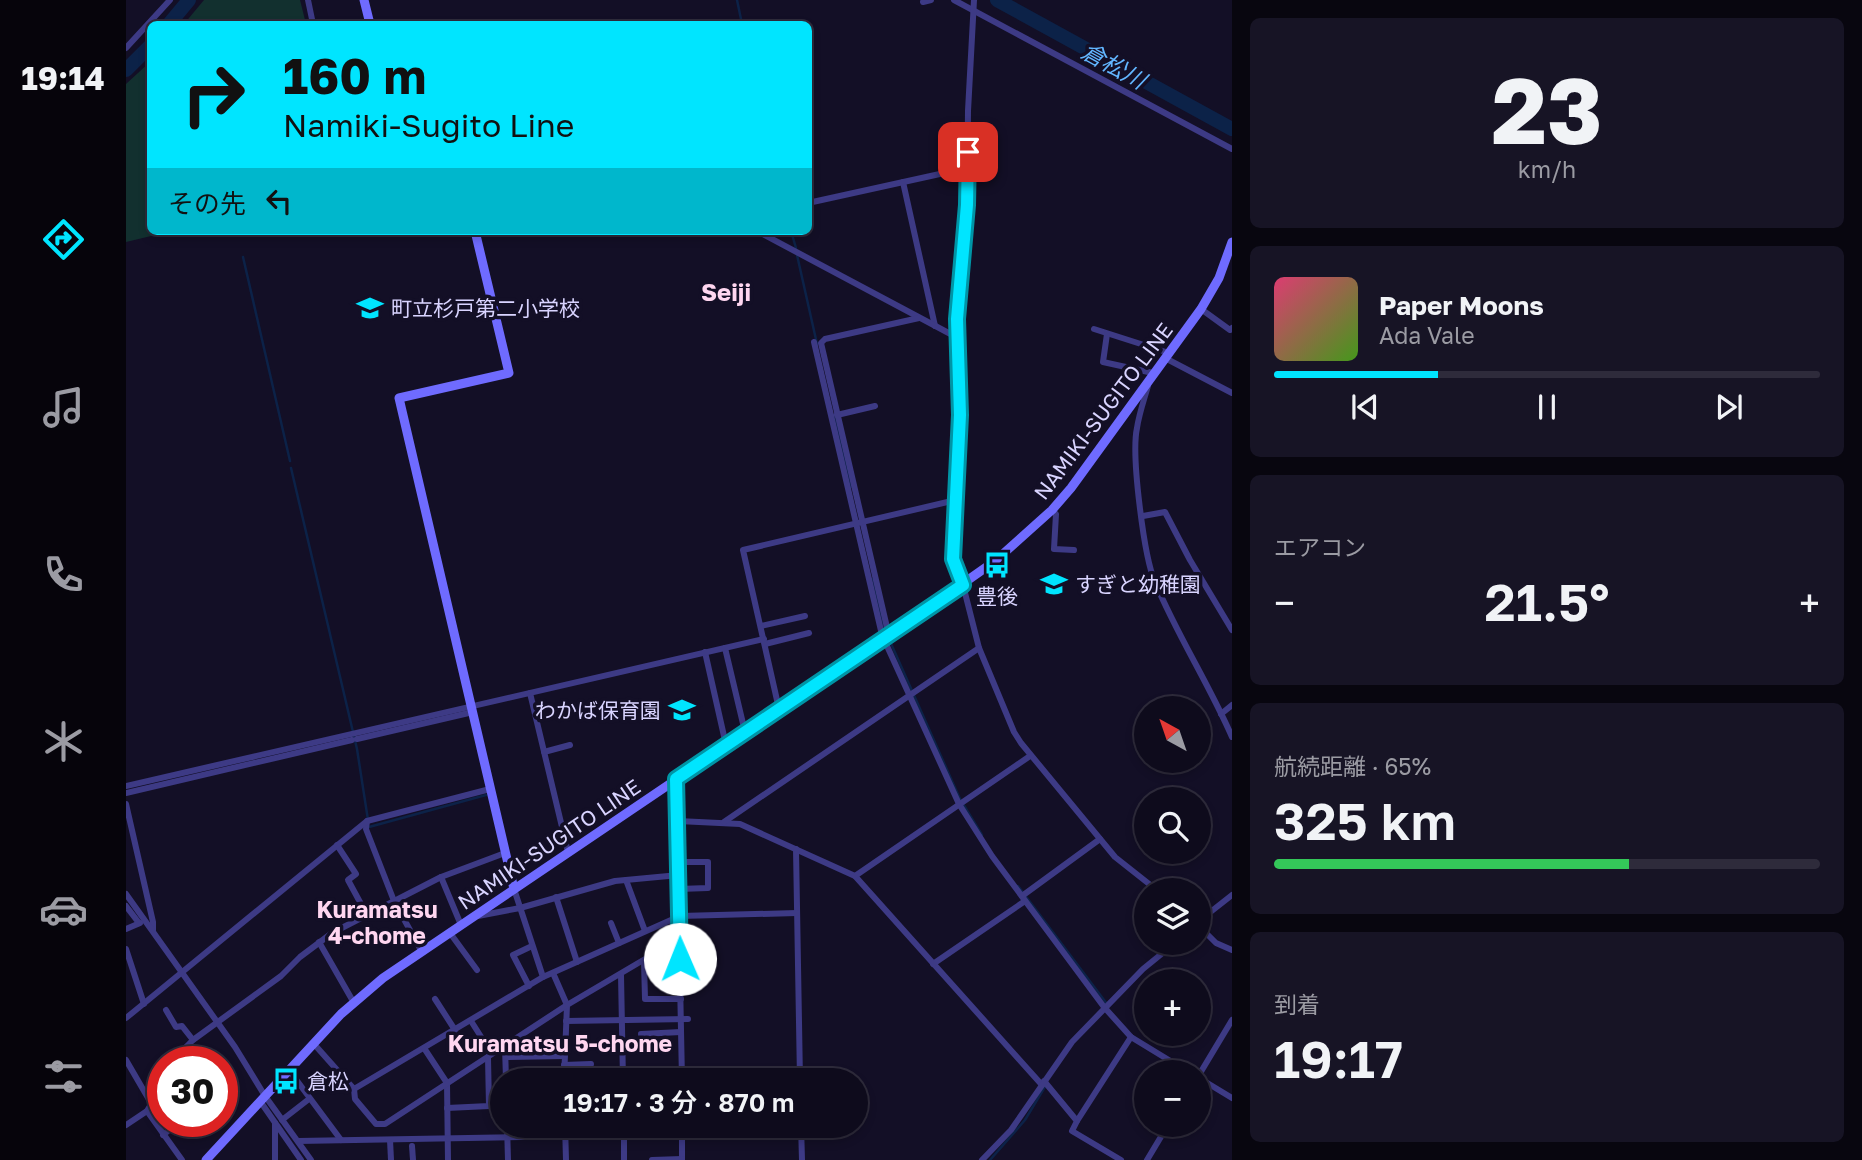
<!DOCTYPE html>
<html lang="ja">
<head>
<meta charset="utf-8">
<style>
  :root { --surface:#0e0b1c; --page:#171425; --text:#f1f3f6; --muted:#9b9ba3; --line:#2e2b3b; --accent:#00e5ff }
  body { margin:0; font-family:"Golos Text","Noto Sans JP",sans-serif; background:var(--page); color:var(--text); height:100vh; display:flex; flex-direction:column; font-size:26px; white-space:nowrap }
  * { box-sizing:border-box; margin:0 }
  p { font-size:23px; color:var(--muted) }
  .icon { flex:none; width:38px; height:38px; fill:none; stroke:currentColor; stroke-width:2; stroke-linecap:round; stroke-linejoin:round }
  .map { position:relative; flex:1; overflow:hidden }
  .side { display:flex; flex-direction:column; gap:18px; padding:18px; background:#08060f; width:630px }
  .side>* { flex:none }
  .top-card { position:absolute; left:21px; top:21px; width:665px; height:214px; border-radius:10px; box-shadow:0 4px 10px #0003,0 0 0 2px var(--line); background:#00e5ff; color:#111; overflow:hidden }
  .needle { width:46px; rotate:320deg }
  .buttons { position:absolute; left:1008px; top:696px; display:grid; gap:14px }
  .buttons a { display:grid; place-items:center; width:77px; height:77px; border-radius:50%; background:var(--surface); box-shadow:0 4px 10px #0003,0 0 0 2px var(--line); font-size:35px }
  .speed { position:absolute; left:21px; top:1046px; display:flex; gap:14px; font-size:35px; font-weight:700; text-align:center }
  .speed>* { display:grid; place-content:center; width:91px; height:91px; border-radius:50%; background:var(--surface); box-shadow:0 4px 10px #0003,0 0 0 2px var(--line); line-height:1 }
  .speed .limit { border:10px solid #d22; background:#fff; color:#111 }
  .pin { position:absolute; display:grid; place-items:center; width:60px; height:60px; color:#fff; margin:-30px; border-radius:14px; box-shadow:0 4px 10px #0006 }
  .me { position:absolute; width:77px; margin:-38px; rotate:359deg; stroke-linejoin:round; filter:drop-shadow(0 0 5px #0008) }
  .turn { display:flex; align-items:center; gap:24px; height:147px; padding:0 21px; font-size:32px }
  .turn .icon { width:91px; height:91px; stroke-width:2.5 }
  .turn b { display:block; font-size:49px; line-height:60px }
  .then { display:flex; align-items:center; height:66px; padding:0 21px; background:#0003; gap:14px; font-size:26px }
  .big { font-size:52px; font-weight:600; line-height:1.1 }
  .side .card { flex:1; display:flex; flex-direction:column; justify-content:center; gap:10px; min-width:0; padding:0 24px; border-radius:10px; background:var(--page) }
  .side .dial { align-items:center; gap:0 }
  .dial b { font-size:91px; line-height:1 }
  .song { display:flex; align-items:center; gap:21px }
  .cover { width:84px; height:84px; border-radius:10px; background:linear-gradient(135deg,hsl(340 70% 55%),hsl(100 70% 35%)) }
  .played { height:7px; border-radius:4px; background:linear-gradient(90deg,var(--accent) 30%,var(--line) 30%) }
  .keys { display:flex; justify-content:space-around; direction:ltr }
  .heat { display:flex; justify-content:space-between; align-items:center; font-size:38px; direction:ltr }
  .charge { height:10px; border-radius:5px; background:linear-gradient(90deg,#34c759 65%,var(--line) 0) }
  .trip { position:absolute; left:364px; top:1068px; width:378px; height:70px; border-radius:35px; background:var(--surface); box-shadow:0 4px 10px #0003,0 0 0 2px var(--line); font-weight:600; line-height:70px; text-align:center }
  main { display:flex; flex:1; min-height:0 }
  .dock { display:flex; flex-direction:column; width:126px; justify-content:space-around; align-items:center; background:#06040b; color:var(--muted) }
  .dock .icon { width:49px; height:49px }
  .dock .active { color:var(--accent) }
  .dock b { font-size:32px; color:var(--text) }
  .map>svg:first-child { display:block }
  .green { fill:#12302f }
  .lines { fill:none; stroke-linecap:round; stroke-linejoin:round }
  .stream { stroke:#0c2248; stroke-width:2.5 }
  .river { stroke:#0c2248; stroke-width:14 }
  .street { stroke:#3d3a85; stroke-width:6 }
  .secondary { stroke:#6f6bff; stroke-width:9 }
  .route-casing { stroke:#0095a6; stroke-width:18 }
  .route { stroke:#00e5ff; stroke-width:12 }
  .labels { text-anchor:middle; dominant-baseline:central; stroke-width:7; stroke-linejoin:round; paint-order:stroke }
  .poi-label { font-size:21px; fill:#d9d4ff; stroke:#130f26; text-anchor:start }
  .street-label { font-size:21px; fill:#d9d4ff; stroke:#130f26 }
  .water-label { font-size:23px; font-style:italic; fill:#62b6ff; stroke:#130f26 }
  .neighbourhood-label { font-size:23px; font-weight:bold; fill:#ffd6f0; stroke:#130f26 }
  .quarter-label { font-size:24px; font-weight:bold; fill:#ffd6f0; stroke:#130f26 }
</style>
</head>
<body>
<main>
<nav class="dock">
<b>19:14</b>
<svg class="icon active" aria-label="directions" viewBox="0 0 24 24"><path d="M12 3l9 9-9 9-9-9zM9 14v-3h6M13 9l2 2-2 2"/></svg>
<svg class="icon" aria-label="music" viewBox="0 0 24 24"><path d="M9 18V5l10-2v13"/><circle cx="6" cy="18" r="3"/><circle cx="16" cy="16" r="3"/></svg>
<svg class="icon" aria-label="phone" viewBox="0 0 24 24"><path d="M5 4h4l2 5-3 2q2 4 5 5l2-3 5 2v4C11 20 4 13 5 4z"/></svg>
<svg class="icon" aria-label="climate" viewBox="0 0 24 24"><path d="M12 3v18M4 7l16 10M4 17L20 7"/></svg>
<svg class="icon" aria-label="car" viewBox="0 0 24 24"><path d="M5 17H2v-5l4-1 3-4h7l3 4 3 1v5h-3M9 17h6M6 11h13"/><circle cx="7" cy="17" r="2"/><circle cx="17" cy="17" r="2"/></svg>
<svg class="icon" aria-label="filters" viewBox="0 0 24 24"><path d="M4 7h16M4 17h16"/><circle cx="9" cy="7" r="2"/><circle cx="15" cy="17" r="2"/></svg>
</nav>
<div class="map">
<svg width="1106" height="1160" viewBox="0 0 1106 1160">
  <rect width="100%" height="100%" fill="#130f26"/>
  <g class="green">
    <polygon points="78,0 174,0 180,24 58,24"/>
    <polygon points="24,62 24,231 46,231 0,242 0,84"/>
  </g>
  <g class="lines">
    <g class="stream">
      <polyline points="611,0 616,24"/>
      <polyline points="665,231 670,248"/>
      <polyline points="671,255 691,344"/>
      <polyline points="117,257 164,461"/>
      <polyline points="708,415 725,487"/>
      <polyline points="165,468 231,749 242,820"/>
      <polyline points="747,579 759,633"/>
      <polyline points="763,639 834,799 856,835"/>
      <polyline points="243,827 360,795"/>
      <polyline points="892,886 981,1004"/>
      <polyline points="864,1160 899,1120 920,1085"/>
    </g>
    <g class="river">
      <polyline points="871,0 1106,129"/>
      <polyline points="43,24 63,0"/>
      <polyline points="0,70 24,46"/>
    </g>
    <g class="street">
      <polyline points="182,0 187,24"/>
      <polyline points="828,0 1106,149"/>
      <polyline points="848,0 842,111 841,205 831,319 834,415 827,559 837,585 853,648 888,732 895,743 989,857 1032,891"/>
      <polyline points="797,2 805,0"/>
      <polyline points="0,48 44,0"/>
      <polyline points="777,182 809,326"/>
      <polyline points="682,203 841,168"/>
      <polyline points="631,231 832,338"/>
      <polyline points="1075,309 1104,330 1106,328"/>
      <polyline points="968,329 1043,353"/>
      <polyline points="981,334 977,362 1027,373"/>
      <polyline points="688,342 756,635 833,804 866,856 978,1007 1005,1037 1064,1073"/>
      <polyline points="1039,358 1106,393"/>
      <path d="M1022 386C1018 400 1013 414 1011 428 1005 455 1018 557 1029 582 1051 635 1083 684 1106 737"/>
      <polyline points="711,415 749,406"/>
      <polyline points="926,510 930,514 928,549 948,550"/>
      <polyline points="1017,516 1039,512 1064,560 1106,630"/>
      <polyline points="635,626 679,616"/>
      <polyline points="763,636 695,343 699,339 793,318"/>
      <polyline points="639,644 683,633"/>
      <polyline points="599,648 619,732"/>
      <polyline points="579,652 600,745"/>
      <polyline points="404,693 442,852"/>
      <polyline points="653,709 617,550 830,500"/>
      <polyline points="1095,714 1106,705"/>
      <polyline points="231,739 347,712"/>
      <polyline points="418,752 444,745"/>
      <polyline points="550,779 556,1080"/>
      <polyline points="0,786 638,639"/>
      <polyline points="0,793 226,740"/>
      <polyline points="0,804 27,922 27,930"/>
      <polyline points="241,821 240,829 268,901 296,952"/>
      <polyline points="552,821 614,824 729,876 916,1085"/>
      <polyline points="598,822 853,648"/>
      <polyline points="211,845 230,874 222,880 241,915"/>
      <polyline points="670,849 674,1080"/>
      <polyline points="553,862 582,862 582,888 553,889"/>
      <polyline points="729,876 904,756"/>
      <polyline points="315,877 335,925"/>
      <polyline points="500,880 519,931"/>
      <polyline points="388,889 417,977"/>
      <polyline points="0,894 109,1047 139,1096 185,1160"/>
      <polyline points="896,896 974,839"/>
      <polyline points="430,897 451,962"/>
      <polyline points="0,906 13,923"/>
      <polyline points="352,916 394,908 489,881 553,875"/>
      <polyline points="1073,921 1106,895"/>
      <polyline points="485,923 493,943"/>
      <polyline points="1073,926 1090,943 1106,950"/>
      <polyline points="0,929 14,923"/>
      <polyline points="324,933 351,970"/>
      <polyline points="193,942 228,1003"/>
      <polyline points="0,949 18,1004"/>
      <polyline points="518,961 519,999 555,999"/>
      <polyline points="807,964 899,901"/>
      <polyline points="427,973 441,1005 438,1080"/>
      <polyline points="495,975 497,1080"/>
      <polyline points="403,986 387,955 406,946"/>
      <polyline points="309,999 329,1030"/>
      <polyline points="40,1010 50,1027 56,1026 67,1040"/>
      <polyline points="0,1018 241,821 364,789"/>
      <polyline points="345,1021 359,1043"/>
      <polyline points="440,1021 562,1019"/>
      <polyline points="515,1034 555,1032"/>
      <polyline points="188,1044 228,1089 417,977 554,916 671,913"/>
      <polyline points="379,1047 380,1080"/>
      <polyline points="298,1048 321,1083 322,1160"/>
      <polyline points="380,1057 438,1056"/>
      <polyline points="0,1060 25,1103"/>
      <polyline points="50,1062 58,1049 67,1040 155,976 174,957 206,933 315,877 379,853"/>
      <polyline points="438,1065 465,1064"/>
      <polyline points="163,1070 215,1140"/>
      <polyline points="1073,1075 1106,1020"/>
      <polyline points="1073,1078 1106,1098"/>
      <polyline points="401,1080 438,1079"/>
      <polyline points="918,1081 951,1121 946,1131 995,1160"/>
      <polyline points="228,1089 229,1099 250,1124 259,1124 441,1005 553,939"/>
      <polyline points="134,1101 175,1160"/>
      <polyline points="321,1108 363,1106 362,1058"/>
      <polyline points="21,1111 56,1160"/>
      <polyline points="156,1120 183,1099"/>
      <polyline points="951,1121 1005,1037"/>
      <polyline points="149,1123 149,1160"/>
      <polyline points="0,1125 21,1111 37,1084"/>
      <polyline points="381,1125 382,1160"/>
      <polyline points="439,1125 440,1160"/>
      <polyline points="498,1125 498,1160"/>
      <polyline points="556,1125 556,1160"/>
      <polyline points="675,1125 676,1160"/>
      <polyline points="37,1135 53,1122"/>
      <polyline points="264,1140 265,1160"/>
      <polyline points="172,1141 556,1134"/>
      <polyline points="286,1146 287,1160"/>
      <polyline points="526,1160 556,1159"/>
      <polyline points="856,1160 885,1130 946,1042 1017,969 1049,943"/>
      <polyline points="1021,1160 1042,1125"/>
    </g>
    <g class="secondary">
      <polyline points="238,0 244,24"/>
      <polyline points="349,231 383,373 273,398 388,889"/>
      <polyline points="80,1160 215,1014 257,978 758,639 869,561 926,510 945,488 1075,309 1093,278 1106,242"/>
    </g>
  </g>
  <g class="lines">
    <g class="route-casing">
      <polyline id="route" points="554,959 550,779 837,585 827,559 834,415 831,319 841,205 842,152"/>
    </g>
    <use href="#route" class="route"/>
  </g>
  <defs>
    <g id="school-bare" transform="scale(2.1)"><path d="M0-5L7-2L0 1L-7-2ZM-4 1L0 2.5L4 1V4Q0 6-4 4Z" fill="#00e5ff" stroke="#130f26" stroke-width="2.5" paint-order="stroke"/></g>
    <g id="bus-bare" transform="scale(2.1)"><path d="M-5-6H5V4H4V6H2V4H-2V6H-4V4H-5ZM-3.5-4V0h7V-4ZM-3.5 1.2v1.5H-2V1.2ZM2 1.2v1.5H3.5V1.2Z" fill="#00e5ff" stroke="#130f26" stroke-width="2.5" paint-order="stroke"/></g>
  </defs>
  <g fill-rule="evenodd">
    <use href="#school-bare" x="244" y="308"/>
    <use href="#bus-bare" x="871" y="565"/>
    <use href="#school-bare" x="928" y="584"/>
    <use href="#school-bare" x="556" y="710"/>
    <use href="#bus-bare" x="160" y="1081"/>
  </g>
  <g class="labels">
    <g class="poi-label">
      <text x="265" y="308">町立杉戸第二小学校</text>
      <text x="949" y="584">すぎと幼稚園</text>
      <text x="871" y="596" text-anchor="middle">豊後</text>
      <text x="535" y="710" text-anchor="end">わかば保育園</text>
      <text x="181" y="1081">倉松</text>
    </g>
    <g class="street-label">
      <text transform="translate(977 411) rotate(-53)">NAMIKI-SUGITO LINE</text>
      <text transform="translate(423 844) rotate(-34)">NAMIKI-SUGITO LINE</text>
    </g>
    <g class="water-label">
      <text transform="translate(988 65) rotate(29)">倉松川</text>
    </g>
    <g class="neighbourhood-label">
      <text x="251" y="909">Kuramatsu<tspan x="251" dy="26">4-chome</tspan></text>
      <text x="434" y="1043">Kuramatsu 5-chome</text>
    </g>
    <g class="quarter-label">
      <text x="600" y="291">Seiji</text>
    </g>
  </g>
</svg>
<div class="buttons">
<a><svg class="needle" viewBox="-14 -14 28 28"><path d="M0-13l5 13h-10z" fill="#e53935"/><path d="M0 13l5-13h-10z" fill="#9b9ba3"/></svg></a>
<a><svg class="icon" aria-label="search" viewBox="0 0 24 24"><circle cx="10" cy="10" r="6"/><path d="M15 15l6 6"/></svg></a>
<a><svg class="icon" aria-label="layers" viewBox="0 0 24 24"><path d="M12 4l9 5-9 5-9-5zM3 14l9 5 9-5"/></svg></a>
<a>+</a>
<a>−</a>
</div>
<div class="speed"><div class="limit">30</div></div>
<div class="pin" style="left:842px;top:152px;background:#d93025"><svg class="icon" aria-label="arrive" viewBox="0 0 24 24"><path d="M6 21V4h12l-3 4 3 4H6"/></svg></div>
<svg class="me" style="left:554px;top:959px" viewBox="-20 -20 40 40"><circle r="19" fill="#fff"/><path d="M0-13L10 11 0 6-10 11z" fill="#00e5ff"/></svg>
<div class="trip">19:17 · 3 分 · 870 m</div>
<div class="top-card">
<div class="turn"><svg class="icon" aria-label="right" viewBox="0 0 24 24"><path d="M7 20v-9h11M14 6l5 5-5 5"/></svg><div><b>160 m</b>Namiki-Sugito Line</div></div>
<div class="then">その先<svg class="icon" aria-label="left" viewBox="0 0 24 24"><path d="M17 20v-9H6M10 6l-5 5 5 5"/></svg></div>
</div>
</div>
<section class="side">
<div class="card dial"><b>23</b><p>km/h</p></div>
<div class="card">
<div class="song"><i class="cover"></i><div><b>Paper Moons</b><p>Ada Vale</p></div></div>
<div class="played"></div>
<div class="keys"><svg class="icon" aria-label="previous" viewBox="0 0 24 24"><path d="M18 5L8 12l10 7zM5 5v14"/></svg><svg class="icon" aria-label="pause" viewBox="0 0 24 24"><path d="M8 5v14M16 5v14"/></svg><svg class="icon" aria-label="next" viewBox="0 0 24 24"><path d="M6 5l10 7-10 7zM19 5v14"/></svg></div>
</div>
<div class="card"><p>エアコン</p>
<div class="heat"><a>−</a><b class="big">21.5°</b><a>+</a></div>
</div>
<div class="card"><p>航続距離 · 65%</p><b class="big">325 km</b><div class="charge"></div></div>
<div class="card"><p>到着</p><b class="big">19:17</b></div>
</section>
</main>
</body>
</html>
